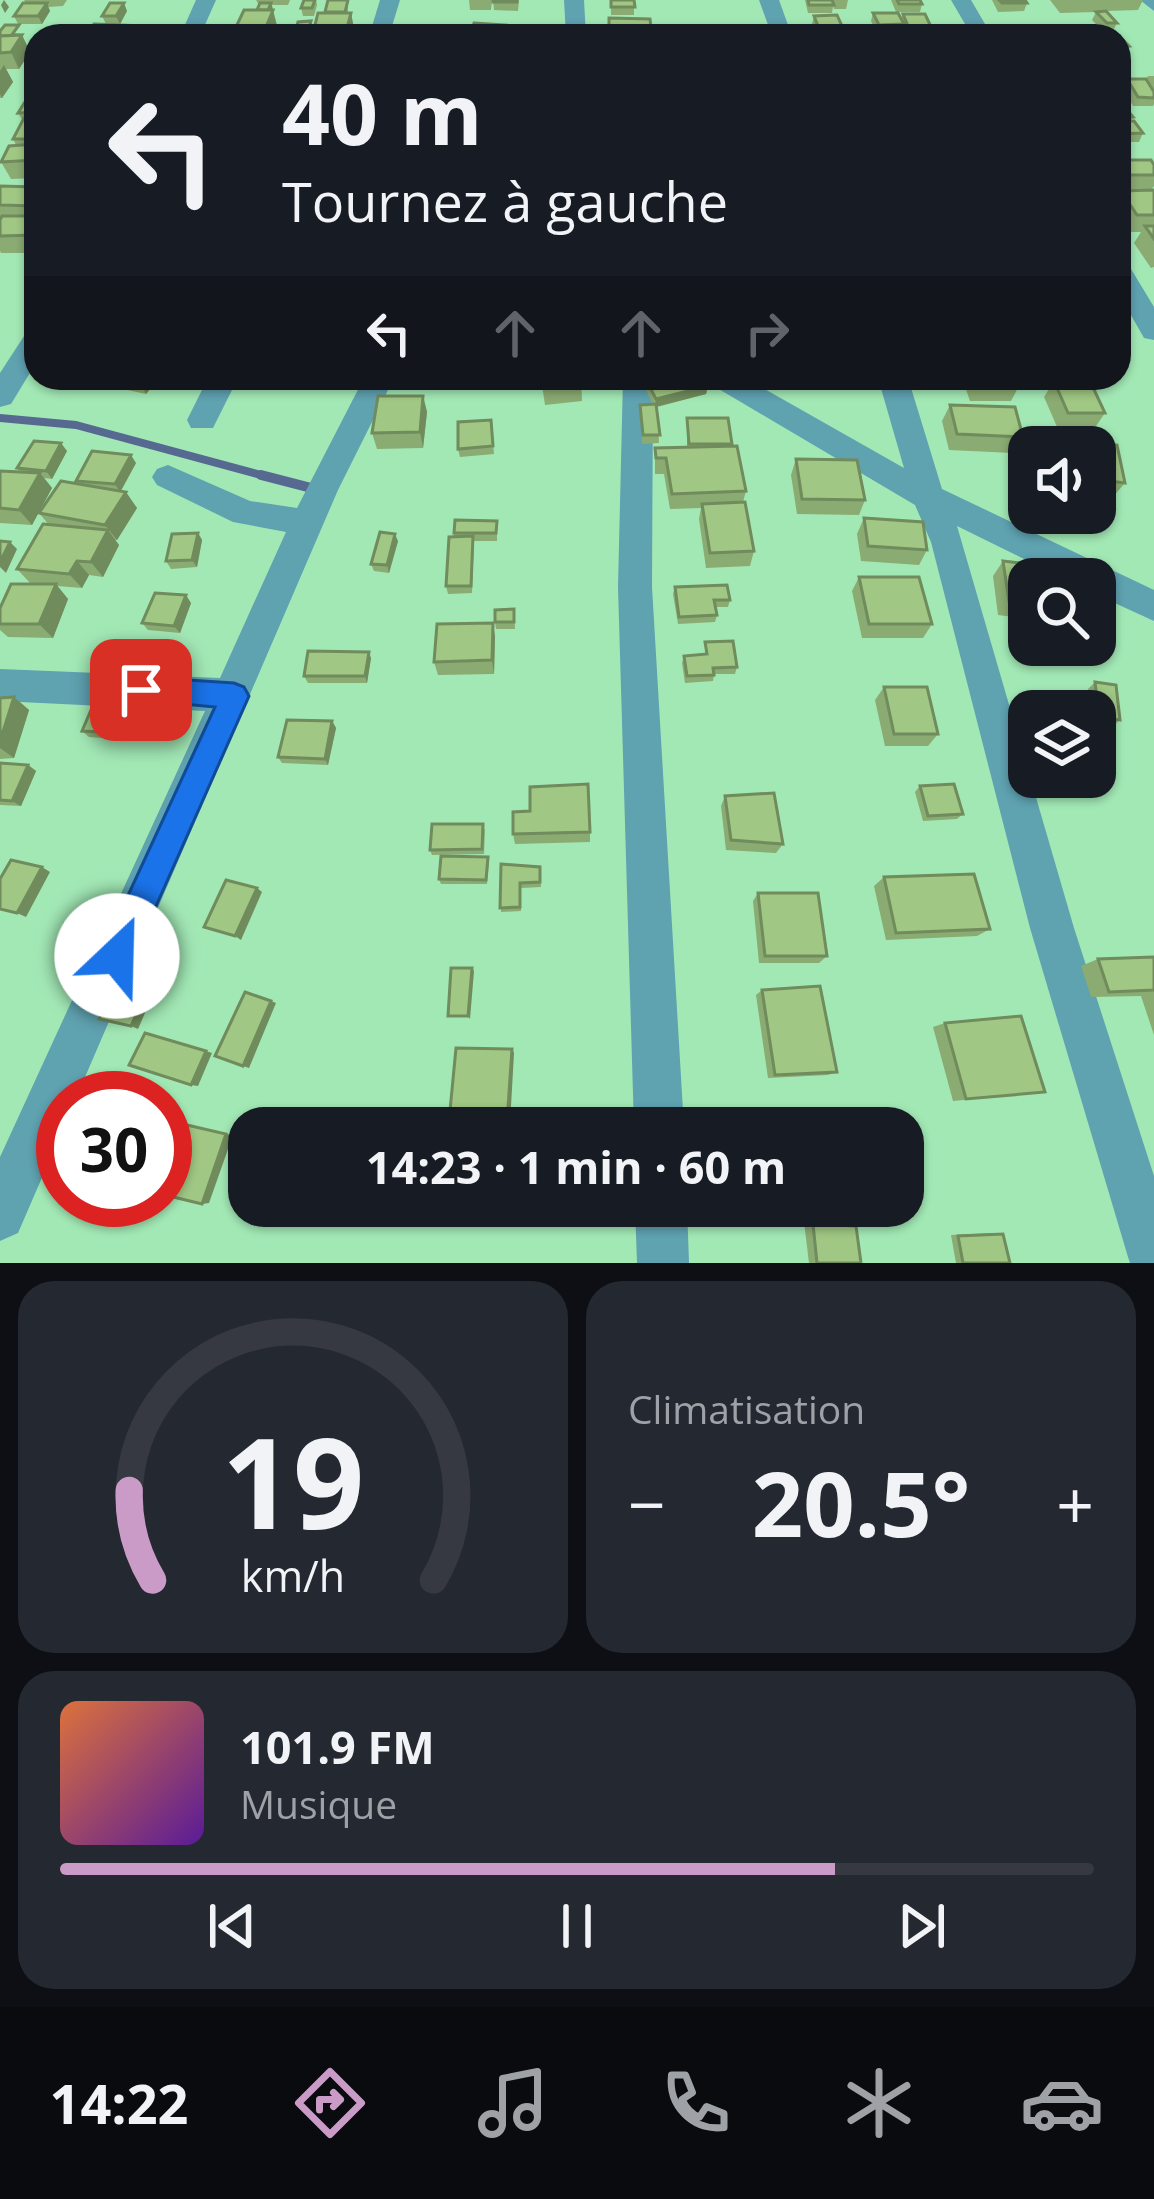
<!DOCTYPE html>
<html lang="fr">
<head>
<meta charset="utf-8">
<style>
  :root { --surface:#171b24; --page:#242831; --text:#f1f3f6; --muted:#9ea1a6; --line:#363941; --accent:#cb9bc8 }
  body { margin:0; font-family:"Open Sans",sans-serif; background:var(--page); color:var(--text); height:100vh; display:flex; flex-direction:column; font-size:45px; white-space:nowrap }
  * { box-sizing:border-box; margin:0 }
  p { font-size:39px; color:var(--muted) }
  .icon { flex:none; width:66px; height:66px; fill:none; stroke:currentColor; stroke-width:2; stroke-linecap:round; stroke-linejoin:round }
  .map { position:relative; height:1263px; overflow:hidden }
  .panel { display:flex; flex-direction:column; gap:18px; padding:18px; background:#0d0f14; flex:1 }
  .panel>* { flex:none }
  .hud { position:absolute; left:24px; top:24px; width:1107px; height:366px; border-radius:36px; box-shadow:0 3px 9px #0004; background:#171b24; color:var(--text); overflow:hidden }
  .fabs { position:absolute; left:1008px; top:426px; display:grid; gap:24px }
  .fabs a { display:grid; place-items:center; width:108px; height:108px; border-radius:24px; background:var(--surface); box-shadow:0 3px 9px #0004; font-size:60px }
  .speed { position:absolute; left:36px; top:1071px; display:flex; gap:24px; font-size:60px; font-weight:700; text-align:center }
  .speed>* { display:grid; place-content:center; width:156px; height:156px; border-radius:50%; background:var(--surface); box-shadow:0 3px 9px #0004; line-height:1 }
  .speed .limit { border:18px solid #d22; background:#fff; color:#111 }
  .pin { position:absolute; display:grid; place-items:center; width:102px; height:102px; color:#fff; margin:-51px; border-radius:24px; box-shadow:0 6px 18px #0006 }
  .me { position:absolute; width:132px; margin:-66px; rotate:24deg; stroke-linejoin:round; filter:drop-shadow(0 0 9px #0008) }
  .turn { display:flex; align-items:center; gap:42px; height:252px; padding:0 60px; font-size:54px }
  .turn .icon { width:156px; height:156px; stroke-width:2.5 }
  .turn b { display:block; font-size:84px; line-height:102px }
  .lanes { display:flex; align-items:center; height:114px; padding:0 60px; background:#0003; justify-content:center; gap:60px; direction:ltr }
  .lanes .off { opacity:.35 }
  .big { font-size:90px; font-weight:700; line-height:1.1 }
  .panel .card { flex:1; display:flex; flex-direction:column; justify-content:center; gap:18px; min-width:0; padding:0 42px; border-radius:36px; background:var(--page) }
  .panel .dial { align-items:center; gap:0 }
  .dial svg { height:312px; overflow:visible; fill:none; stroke:var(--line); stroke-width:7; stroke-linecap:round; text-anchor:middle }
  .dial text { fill:var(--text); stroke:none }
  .song { display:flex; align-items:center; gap:36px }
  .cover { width:144px; height:144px; border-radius:18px; background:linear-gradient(135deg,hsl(20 70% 55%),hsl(270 70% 35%)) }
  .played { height:12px; border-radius:6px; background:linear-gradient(90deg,var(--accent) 75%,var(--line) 75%) }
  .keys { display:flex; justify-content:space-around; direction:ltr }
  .heat { display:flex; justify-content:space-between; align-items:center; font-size:66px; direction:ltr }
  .panel .tiles { flex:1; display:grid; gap:18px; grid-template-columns:1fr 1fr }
  .card:last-child { grid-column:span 2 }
  .trip { position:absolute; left:228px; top:1107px; width:696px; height:120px; border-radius:36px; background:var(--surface); box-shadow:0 3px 9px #0004; font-weight:700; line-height:120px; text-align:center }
  .tab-bar { display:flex; height:192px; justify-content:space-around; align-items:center; background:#090b0e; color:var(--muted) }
  .tab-bar .icon { width:84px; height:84px }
  .tab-bar .active { color:var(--accent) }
  .tab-bar b { font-size:54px; color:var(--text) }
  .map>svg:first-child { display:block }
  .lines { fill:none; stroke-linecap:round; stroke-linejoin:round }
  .stream-far1 { stroke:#566990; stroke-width:8 }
  .stream { stroke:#566990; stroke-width:10 }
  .minor { fill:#5fa2b0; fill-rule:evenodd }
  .wall { fill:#8aab72 }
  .shaded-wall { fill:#708b5c }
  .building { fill:#a0c784; stroke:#708b5c; stroke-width:3 }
  .route { fill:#1a73e8; stroke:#114b97; stroke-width:3 }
</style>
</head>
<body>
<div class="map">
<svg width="1154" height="1263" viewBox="0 0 1154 1263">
  <rect width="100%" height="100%" fill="#a2e8b5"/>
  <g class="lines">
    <polyline class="stream-far1" points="0,418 76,425 272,478"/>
    <polyline class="stream" points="261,475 319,490"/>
    <g class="minor">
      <polygon points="196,0 216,0 200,36 180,36"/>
      <polygon points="380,0 400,0 389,36 369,36"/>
      <polygon points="564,0 584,0 586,36 566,36"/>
      <polygon points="759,0 779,0 792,36 772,36"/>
      <polygon points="951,0 971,0 992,36 972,36"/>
      <polygon points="1140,0 1154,0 1154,11"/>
      <polygon points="1119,262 1128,264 1154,307 1154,340 1144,338 1119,294"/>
      <polygon points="36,331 36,363 11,404 0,407 0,373 26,333"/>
      <polygon points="208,378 238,378 213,428 191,428 187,420"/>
      <polygon points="364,378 394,378 338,490 76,1098 63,1098 63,1129 18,1233 0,1241 0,1157 205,711 0,701 0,669 220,678 286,532 233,522 157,485 152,477 157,469 168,465 250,501 297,508"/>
      <polygon points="623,378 653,378 652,587 684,1128 634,1128 618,587"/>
      <polygon points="707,378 745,378 904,468 878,378 908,378 942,489 1154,590 1154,621 1095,594 1095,579 1065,579 957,526 1074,928 1154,1176 1154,1263 1130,1263 1128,1257 1030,928 931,542 915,505 712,385"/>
      <polygon points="635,1206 687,1206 689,1263 637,1263"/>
    </g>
  </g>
  <g class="wall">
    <polygon points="24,0 67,0 63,6 48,7 50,11 42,24 18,24 14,16 26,3"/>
    <polygon points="256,0 290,0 288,5 272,5 277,26 273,36 216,36 236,27 257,10 259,5"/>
    <polygon points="304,0 316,0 317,5 314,16 303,16 301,8"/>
    <polygon points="348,0 348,13 351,13 354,29 352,36 315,36 314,29 325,13"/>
    <polygon points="469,0 492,0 491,10 470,10"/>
    <polygon points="493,0 519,0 518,11 494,10"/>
    <rect x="611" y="0" width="23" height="15"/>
    <polygon points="805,0 848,0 846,9 834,9 833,6 832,13 808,13"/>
    <polygon points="891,0 920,0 922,4 920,12 896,12"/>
    <polygon points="992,0 1025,0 1027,3 1024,11 998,12"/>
    <polygon points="1050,0 1143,0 1138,10 1106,11 1117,23 1113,31 1103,31 1092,20 1096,12 1060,13"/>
    <polygon points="127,11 120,24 106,24 102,16"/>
    <polygon points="873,13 901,19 903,14 933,31 932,34 937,36 906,36 903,28 902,32 877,33 871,21"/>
    <polygon points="814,16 842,26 840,34 816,35 812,24"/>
    <polygon points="609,18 650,19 650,36 608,36"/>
    <polygon points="0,31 23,34 22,35 30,52 19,69 6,69 13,82 2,98 0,98"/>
    <polygon points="1115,32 1129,46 1125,55 1119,55 1119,36 1101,36 1102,33"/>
    <polygon points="1148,76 1154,76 1154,104 1153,106 1133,106 1123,88 1127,79 1146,79"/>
    <polygon points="36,97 36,178 11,179 1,162 16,145 13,139 23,121 18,113"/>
    <polygon points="1119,106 1133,117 1131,121 1143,133 1139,142 1119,142"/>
    <polygon points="1119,160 1154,165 1154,186 1151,190 1154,190 1154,267 1151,268 1134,243 1141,232 1127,232 1119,220"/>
    <polygon points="0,186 36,187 36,253 1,253 0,251"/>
    <polygon points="120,378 159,378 146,394 123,389 118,381"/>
    <polygon points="410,378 505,378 504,383"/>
    <polygon points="541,378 581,378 582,401 545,405"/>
    <polygon points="642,378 662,378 664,380 708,386 706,394 657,407 659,443 642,444 640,405 653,404 642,382"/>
    <polygon points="807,378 850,378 849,382 809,383"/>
    <polygon points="962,378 1018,378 1020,384 1011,401 970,401"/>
    <polygon points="1054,381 1105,413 1094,429 1058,429 1044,397"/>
    <polygon points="423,396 427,412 423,448 377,449 372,433"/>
    <polygon points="950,405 1023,437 1013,453 949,450 942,421"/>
    <polygon points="687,418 732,444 746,491 743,502 754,551 750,566 706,568 699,519 701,508 670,509 664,474 655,474 655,448 687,448"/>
    <polygon points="491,420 494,454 460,457 458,449"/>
    <polygon points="1076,440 1117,445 1125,483 1112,498 1095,496 1095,447 1071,447"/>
    <polygon points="67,451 52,479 44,478 52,488 32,525 0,523 0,471 20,472 17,468"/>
    <polygon points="796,459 865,500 859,515 797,514 791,475"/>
    <polygon points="136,463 121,491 137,508 117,540 115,540 119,545 103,577 89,575 82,588 57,586 68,599 53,638 8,637 0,630 0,608 31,584 17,569 49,525 39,513 78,484 76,481"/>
    <polygon points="864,518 927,550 919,565 861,561 857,534"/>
    <polygon points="497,521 497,541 474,541 472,593 448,594 446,586 454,533"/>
    <polygon points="198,533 202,540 197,567 171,569 166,561"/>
    <polygon points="398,541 389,573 374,571 371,564"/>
    <polygon points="1003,561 1029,579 1029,619 998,615 993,576"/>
    <polygon points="859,577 932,624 923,638 862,638 852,591"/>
    <polygon points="675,587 730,600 728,607 715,607 717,615 715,622 678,624 673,594"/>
    <polygon points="191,603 180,633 148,630 142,623"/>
    <polygon points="514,609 515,629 496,629 495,622"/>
    <polygon points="495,636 494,674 438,675 434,662"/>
    <polygon points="705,642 737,667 735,674 714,674 713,681 685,683 682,663 684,656 705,655"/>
    <polygon points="371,658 367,683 308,683 304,676"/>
    <polygon points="1095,682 1120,720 1113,726 1095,722 1095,711 1040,711 1040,704 1046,697 1090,705 1088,689"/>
    <polygon points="884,687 938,734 928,746 885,746 875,700"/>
    <polygon points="14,697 29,710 14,758 0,759 0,698"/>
    <polygon points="139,711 128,740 89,737 82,731"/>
    <polygon points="332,721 336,728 328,765 282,763 278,757"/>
    <polygon points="1029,729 1029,777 1089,777 1089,782 1075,793 1022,783 1020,738"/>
    <polygon points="0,763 28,765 36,771 21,806 0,805"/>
    <polygon points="920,786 963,814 957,819 923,821 915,792"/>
    <polygon points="725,796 783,844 776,853 726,850 721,806"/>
    <polygon points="485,829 484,854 432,855 430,850"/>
    <polygon points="590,832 590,842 515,844 513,834"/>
    <polygon points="489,862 487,884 441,884 439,879"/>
    <polygon points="501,864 540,867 541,887 521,888 521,911 501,912"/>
    <polygon points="884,877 990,929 977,936 886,940 874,886"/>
    <polygon points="758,893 827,956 819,963 759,963 753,901"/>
    <polygon points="1154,957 1154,1035 1141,996 1091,997 1081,966 1098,959"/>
    <polygon points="762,990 837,1072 828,1075 768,1078 756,995"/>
    <polygon points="945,1023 1045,1092 953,1101 933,1027"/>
    <polygon points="804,1222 846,1223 856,1226 861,1263 809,1263"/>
    <polygon points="995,1233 1003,1234 1010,1263 956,1263 951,1235"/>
  </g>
  <g class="shaded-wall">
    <polygon points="4,0 9,7 5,13 1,5"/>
    <polygon points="47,3 50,11 42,24 38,16"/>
    <polygon points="124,3 127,11 120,24 116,16"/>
    <polygon points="271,3 277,26 273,36 268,36 266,27 266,14"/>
    <polygon points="351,13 354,29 352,36 349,36 347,28"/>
    <polygon points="22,35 30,52 19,69 11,52"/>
    <polygon points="4,65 13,82 2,98 0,94 0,71"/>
    <polygon points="148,378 159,378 146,394 142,386"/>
    <polygon points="708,386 706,394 655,407 656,399"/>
    <polygon points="423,396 427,412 423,448 420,432"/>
    <polygon points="61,443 67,451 52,479 46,471"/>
    <polygon points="131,455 136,463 120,492 115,484"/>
    <polygon points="40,473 52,488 32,525 19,510"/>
    <polygon points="126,492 137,508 117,540 105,525"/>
    <polygon points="108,530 119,545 103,577 91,562"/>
    <polygon points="198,533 202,540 197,567 192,560"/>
    <polygon points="395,534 398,541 389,573 387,565"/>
    <polygon points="10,542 17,549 6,573 0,567 0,562"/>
    <polygon points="77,561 89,575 82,588 69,574"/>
    <polygon points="56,584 68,599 53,638 39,624"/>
    <polygon points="186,595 191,603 180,633 174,626"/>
    <polygon points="493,623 495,636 494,674 492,660"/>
    <polygon points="369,652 371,658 367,683 365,676"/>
    <polygon points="14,697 29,710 14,758 0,748 0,741"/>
    <polygon points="132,705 139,711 128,740 121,733"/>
    <polygon points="332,721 336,728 328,765 325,759"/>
    <polygon points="28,765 36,771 21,806 12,801"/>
    <polygon points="42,867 50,872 26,917 17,913"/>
    <polygon points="257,888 262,892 241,940 235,936"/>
    <polygon points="472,968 474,971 470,1019 468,1016"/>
    <polygon points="156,969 163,972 138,1029 131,1026"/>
    <polygon points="271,1001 276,1003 249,1068 243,1066"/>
    <polygon points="512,1049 514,1053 510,1124 507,1122"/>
    <polygon points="206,1051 212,1053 198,1086 191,1085"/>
    <polygon points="226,1134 233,1135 209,1203 202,1204"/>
  </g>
  <g class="building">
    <polygon points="304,0 315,0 312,8 301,8"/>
    <polygon points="328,0 348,0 345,12 325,12"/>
    <rect x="493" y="0" width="24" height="2"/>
    <polygon points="611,0 634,0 635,7 611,7"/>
    <polygon points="808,0 832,0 834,5 809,5"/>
    <polygon points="897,0 920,0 922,4 899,4"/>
    <polygon points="999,0 1025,0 1027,3 1002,3"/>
    <polygon points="23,3 47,3 38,16 14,16"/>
    <polygon points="110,3 124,3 116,16 102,16"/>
    <polygon points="260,3 271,3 268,10 257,10"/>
    <polygon points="244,10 273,10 266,27 236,27"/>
    <polygon points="1106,11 1117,23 1107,23 1096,12"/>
    <polygon points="318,13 351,13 347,28 314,29"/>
    <polygon points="873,13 898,13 904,24 879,25"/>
    <polygon points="903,14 925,14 933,31 910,31"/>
    <polygon points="837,15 842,26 818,26 814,16"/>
    <polygon points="609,18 650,19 651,28 609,28"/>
    <polygon points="311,21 308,32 295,32 298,22"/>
    <polygon points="474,23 506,25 502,36 469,36"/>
    <polygon points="94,24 141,26 136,36 86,36"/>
    <polygon points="5,25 19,25 11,36 0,36 0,31"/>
    <polygon points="219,27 236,27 238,31 236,36 216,36"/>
    <polygon points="1042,31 1046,36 1025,36 1022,32"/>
    <polygon points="50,32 76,32 74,36 47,36"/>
    <polygon points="1115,32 1129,46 1119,47 1119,36 1106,36 1102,33"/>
    <polygon points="910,34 936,34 937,36 911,36"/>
    <polygon points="22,35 11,52 0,53 0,36"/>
    <polygon points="1127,79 1146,79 1154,92 1154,98 1138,97"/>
    <polygon points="28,97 36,97 36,112 18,113"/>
    <polygon points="1119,106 1124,106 1133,117 1119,118"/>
    <polygon points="24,118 36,118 36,139 13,139"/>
    <polygon points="1119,121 1134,121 1143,133 1119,134"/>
    <polygon points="36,144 36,160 1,162 9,146"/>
    <polygon points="1119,160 1151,160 1154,165 1154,175 1119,175"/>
    <polygon points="0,186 36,187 36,206 0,205"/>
    <polygon points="1154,190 1154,215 1137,215 1121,191"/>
    <polygon points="2,216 36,216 36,235 0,236 0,220"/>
    <polygon points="1145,226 1154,226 1154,239"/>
    <polygon points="120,378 148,378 142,386 118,381"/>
    <polygon points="543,378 581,378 582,385 545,388"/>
    <polygon points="645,378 662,378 664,380 676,378 704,378 708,386 656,399"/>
    <polygon points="976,378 1018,378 1020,384 979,384"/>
    <polygon points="1054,381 1090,381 1105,413 1068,413"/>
    <polygon points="378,396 423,396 420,432 372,433"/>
    <polygon points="656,404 660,435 643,435 640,405"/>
    <polygon points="950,405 1015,407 1023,437 957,434"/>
    <polygon points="687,418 728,418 732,444 689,444"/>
    <polygon points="491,420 493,446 458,449 458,422"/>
    <polygon points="1076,440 1117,445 1125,483 1095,479 1095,447 1077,447"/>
    <polygon points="34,441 61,443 46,471 17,468"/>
    <polygon points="737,446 746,491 672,494 666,458 656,458 655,448"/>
    <polygon points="92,451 131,455 115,484 76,481"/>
    <polygon points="796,459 857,460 865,500 802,499"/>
    <polygon points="0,471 40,473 19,510 0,508"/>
    <polygon points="61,481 126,492 105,525 39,513"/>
    <polygon points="745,502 754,551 710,553 702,504"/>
    <polygon points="864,518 923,522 927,550 868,546"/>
    <polygon points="455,520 497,521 496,533 454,533"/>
    <polygon points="43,524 108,530 91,562 77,561 69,574 17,569"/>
    <polygon points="380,532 395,534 387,565 371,564"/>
    <polygon points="198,533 192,560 166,561 172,534"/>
    <polygon points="473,536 471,586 446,586 449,537"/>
    <polygon points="0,541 10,542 0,562"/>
    <polygon points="1003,561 1067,568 1069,579 1029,579 1029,603 1009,601"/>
    <polygon points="859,577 919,577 932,624 869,624"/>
    <polygon points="11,584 56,584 39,624 0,624 0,608"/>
    <polygon points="727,585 730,600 714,600 717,615 679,617 675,587"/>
    <polygon points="155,593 186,595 174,626 142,623"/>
    <polygon points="514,609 514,622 495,622 495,610"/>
    <polygon points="493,623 492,660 434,662 437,624"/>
    <polygon points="733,641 737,667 713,668 714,675 687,676 684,656 707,654 705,642"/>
    <polygon points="308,651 369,652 365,676 304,676"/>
    <polygon points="1095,682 1116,685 1120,720 1099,716"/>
    <polygon points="884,687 927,687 938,734 894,734"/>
    <polygon points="14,697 0,741 0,698"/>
    <polygon points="1046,697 1091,705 1092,711 1047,711"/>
    <polygon points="94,703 132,705 121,733 82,731"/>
    <polygon points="287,720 332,721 325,759 278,757"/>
    <polygon points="0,763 28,765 12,801 0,800"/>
    <polygon points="1063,777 1089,777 1089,782"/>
    <polygon points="588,784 590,832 513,834 513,812 530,811 530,787"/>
    <polygon points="954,784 963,814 928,816 920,786"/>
    <polygon points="774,793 783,844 731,840 725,796"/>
    <polygon points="432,824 483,824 482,849 430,850"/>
    <polygon points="441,856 488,857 486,880 439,879"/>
    <polygon points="11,860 42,867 17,913 0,909 0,879"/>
    <polygon points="501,864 540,867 540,882 520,883 520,907 500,908"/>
    <polygon points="974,874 990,929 896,933 884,877"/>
    <polygon points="226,880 257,888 235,936 204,927"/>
    <polygon points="758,893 818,893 827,956 765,956"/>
    <polygon points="1154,957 1154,990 1109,992 1098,959"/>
    <polygon points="126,962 156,969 131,1026 99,1019"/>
    <polygon points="451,968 472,968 468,1016 448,1016"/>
    <polygon points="820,986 837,1072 775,1075 762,990"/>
    <polygon points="245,992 271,1001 243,1066 215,1056"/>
    <polygon points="1021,1016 1045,1092 966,1099 945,1023"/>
    <polygon points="145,1033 206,1051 191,1085 129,1065"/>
    <polygon points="456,1048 512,1049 507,1122 449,1121"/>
    <polygon points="187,1125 226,1134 202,1204 165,1195 165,1184"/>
    <polygon points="813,1224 856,1226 861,1263 817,1263"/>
    <polygon points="1003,1234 1010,1263 963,1263 958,1236"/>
  </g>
  <polygon class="route" points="141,677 234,683 244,687 249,696 129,967 117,972 105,967 100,956 215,707 131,699 127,690 131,681"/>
</svg>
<div class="fabs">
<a><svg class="icon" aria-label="sound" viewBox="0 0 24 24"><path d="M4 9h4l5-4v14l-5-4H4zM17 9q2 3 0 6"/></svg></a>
<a><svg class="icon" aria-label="search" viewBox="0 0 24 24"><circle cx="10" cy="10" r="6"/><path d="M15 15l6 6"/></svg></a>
<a><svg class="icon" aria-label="layers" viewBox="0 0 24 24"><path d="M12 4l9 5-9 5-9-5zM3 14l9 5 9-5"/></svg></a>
</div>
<div class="speed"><div class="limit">30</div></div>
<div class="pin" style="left:141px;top:690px;background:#d93025"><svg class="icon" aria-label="arrive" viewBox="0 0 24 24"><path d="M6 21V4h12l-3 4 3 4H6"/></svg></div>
<svg class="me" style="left:117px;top:956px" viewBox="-20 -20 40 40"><circle r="19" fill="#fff"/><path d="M0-13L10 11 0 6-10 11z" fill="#1a73e8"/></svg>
<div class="trip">14:23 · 1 min · 60 m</div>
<div class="hud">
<div class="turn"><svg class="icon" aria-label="left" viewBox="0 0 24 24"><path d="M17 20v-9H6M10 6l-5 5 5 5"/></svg><div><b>40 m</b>Tournez à gauche</div></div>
<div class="lanes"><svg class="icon" aria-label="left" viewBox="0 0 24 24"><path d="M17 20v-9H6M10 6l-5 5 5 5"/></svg><svg class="icon off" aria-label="ahead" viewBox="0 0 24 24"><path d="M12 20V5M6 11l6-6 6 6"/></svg><svg class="icon off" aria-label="ahead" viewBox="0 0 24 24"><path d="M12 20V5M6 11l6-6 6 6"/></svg><svg class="icon off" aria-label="right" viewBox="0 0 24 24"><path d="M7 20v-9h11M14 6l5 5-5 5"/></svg></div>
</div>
</div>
<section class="panel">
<div class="tiles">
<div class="card dial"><svg viewBox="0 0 100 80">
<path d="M14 69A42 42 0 1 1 86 69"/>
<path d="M14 69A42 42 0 0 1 8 46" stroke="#cb9bc8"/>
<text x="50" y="56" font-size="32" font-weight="700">19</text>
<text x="50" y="72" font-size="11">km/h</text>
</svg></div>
<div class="card"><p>Climatisation</p>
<div class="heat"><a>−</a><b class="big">20.5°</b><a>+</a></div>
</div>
<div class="card">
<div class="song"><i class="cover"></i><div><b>101.9 FM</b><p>Musique</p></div></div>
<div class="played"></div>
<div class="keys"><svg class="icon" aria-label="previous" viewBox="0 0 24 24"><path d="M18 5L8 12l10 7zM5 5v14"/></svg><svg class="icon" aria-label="pause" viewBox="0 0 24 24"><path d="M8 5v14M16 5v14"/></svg><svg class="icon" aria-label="next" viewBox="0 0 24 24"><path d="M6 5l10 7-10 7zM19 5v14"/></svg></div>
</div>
</div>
</section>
<nav class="tab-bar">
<b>14:22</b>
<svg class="icon active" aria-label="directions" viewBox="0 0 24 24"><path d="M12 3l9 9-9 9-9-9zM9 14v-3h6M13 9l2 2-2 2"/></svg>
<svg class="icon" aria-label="music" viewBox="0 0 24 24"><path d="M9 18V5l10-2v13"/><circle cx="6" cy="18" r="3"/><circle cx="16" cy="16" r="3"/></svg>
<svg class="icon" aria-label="phone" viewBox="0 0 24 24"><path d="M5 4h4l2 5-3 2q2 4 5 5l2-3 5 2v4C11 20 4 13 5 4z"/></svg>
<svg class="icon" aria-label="climate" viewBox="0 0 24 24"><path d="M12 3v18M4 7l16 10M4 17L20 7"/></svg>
<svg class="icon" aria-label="car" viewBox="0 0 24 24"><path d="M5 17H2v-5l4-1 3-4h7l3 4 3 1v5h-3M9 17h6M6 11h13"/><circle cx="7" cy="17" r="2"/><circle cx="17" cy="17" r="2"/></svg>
</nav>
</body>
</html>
